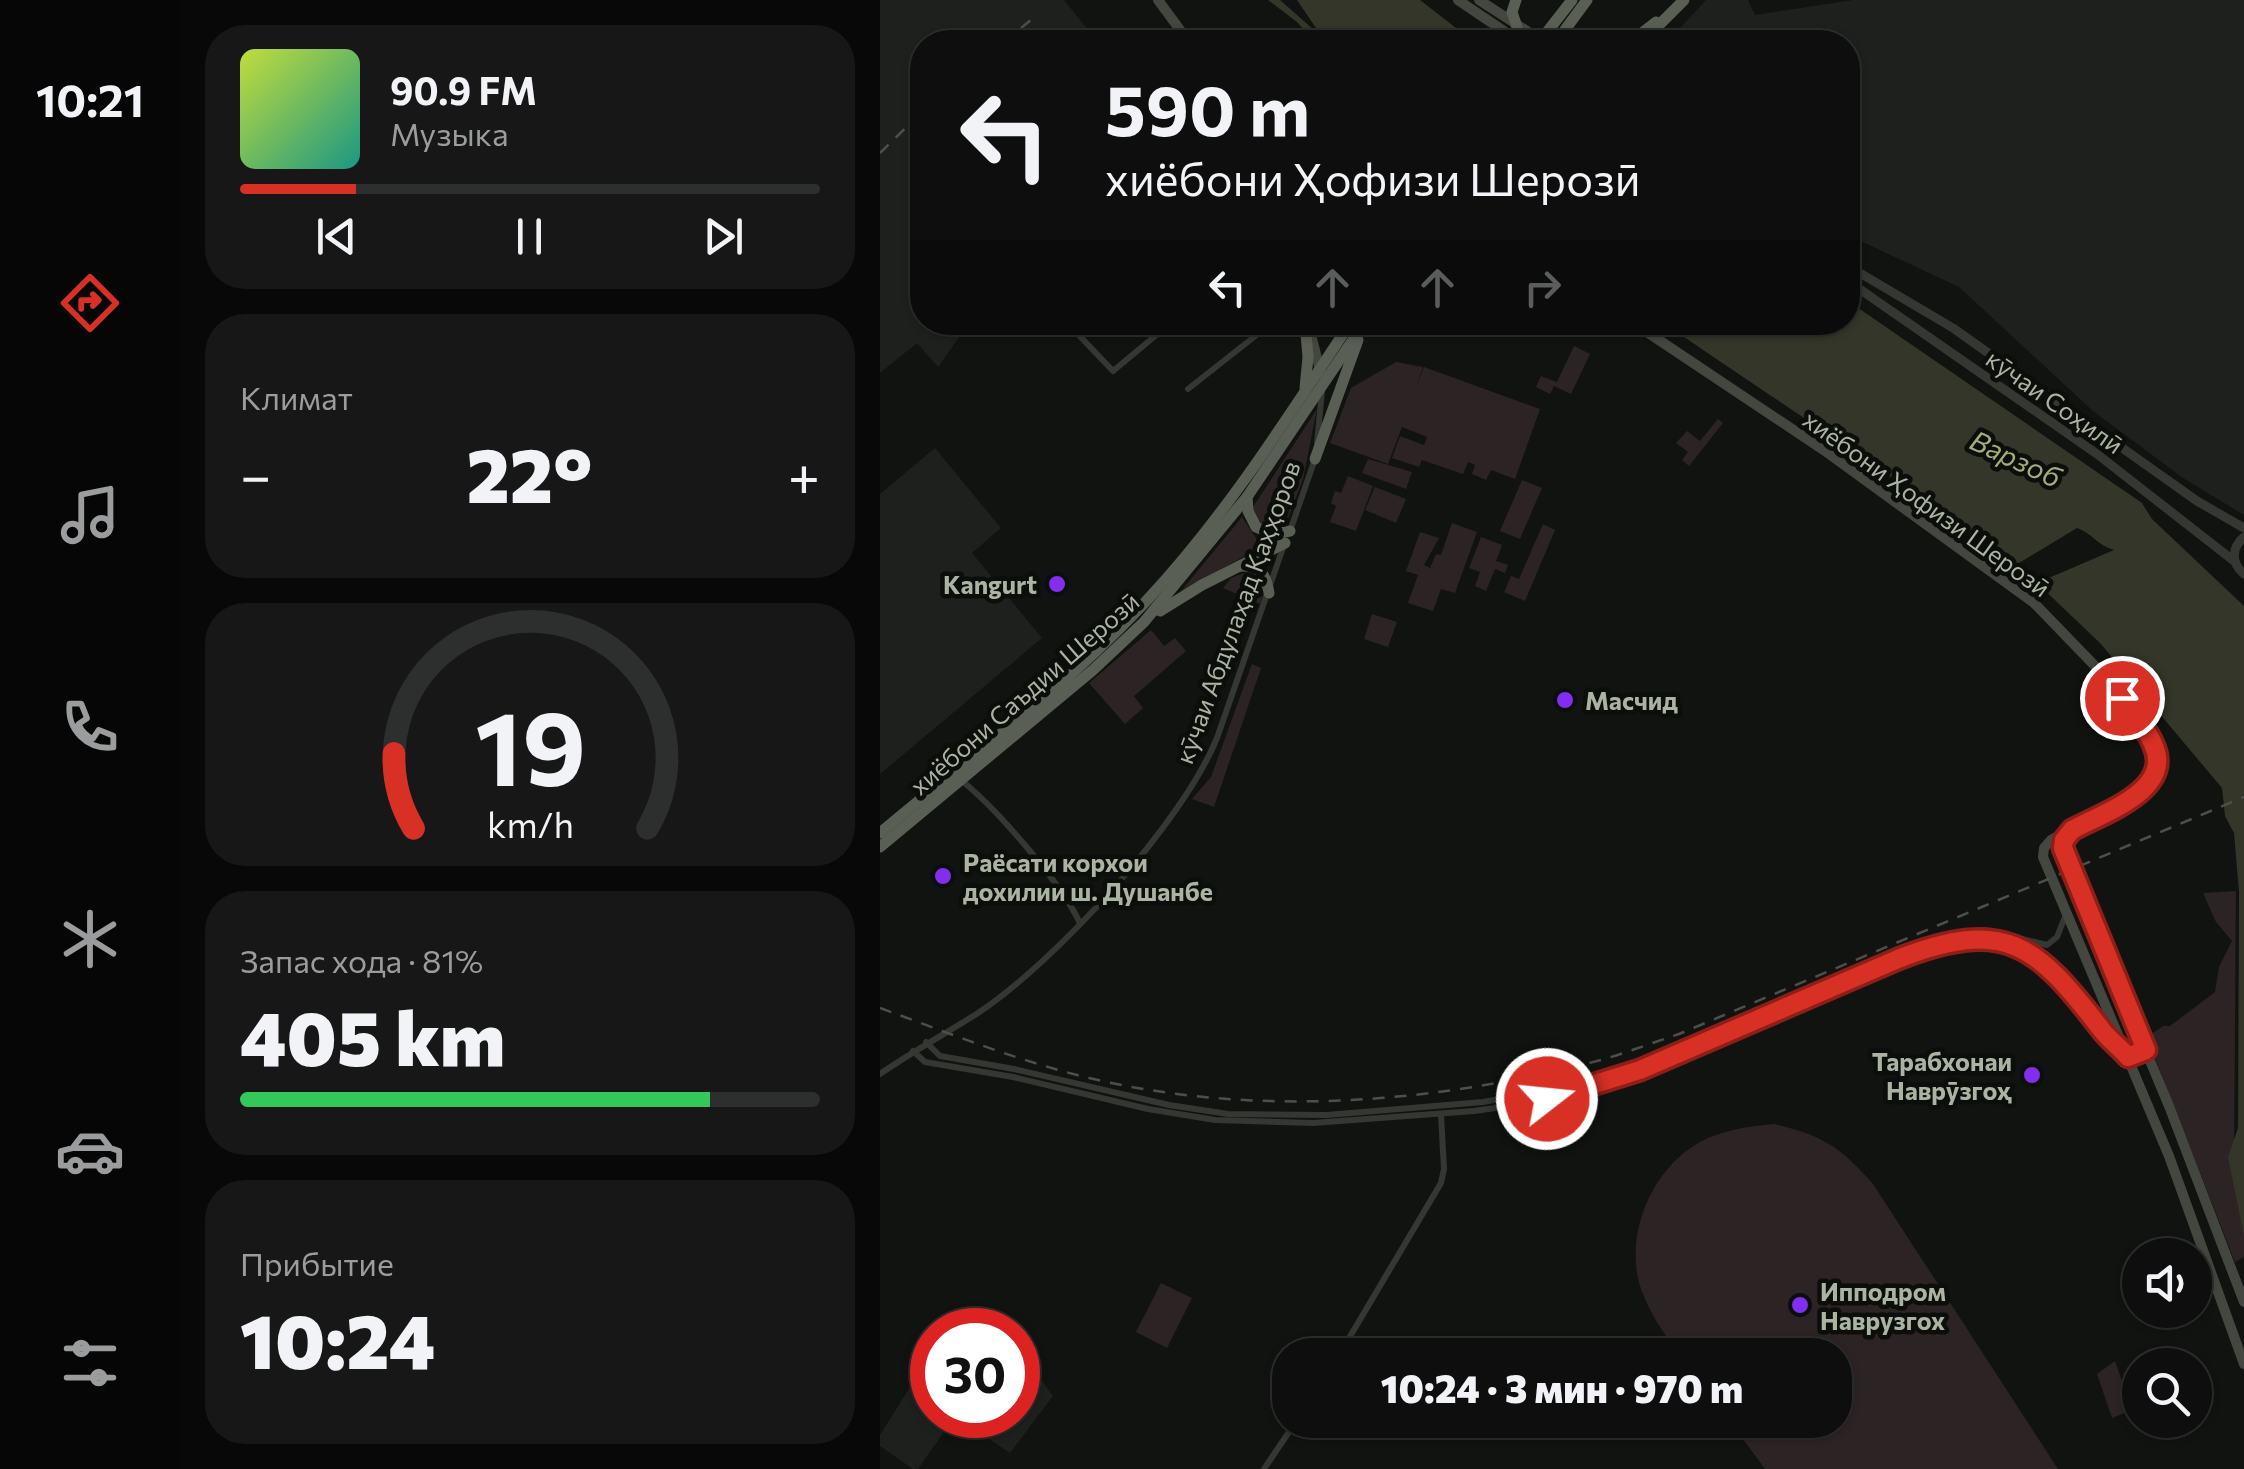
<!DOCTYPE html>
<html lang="ru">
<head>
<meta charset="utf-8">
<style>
  :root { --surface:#0d0e0d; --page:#161716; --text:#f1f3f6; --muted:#9a9c9d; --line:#2d2e2e; --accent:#d93025 }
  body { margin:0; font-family:Commissioner,sans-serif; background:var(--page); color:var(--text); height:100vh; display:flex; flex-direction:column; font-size:38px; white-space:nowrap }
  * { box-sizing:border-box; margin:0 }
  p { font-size:32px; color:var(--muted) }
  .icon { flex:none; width:55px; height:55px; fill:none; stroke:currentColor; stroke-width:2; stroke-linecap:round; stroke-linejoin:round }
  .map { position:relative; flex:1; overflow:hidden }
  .side { display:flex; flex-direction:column; gap:25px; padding:25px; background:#070807; width:700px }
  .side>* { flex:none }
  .hud { position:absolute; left:30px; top:30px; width:950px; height:305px; border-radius:40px; box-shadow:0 2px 8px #0004,0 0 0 2px var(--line); background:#0d0e0d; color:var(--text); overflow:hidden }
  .tools { position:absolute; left:1242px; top:1238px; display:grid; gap:20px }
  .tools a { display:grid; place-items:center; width:90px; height:90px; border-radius:50%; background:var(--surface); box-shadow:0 2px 8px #0004,0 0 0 2px var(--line); font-size:50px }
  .speed { position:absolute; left:30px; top:1308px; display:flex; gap:20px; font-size:50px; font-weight:700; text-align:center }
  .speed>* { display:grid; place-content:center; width:130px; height:130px; border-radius:50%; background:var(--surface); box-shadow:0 2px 8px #0004,0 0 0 2px var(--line); line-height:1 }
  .speed .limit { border:15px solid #d22; background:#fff; color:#111 }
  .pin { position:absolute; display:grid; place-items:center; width:85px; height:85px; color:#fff; margin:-42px; border:5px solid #fff; border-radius:50%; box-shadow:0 2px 10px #0007 }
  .me { position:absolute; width:110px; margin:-55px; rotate:74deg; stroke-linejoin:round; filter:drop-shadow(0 0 8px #0008) }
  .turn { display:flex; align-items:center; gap:35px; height:210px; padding:0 30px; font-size:45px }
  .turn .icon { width:130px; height:130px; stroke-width:2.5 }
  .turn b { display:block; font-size:70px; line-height:85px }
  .lanes { display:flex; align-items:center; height:95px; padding:0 30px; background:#0003; justify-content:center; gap:50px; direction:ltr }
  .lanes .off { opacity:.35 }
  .big { font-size:75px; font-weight:800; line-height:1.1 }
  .side .widget { flex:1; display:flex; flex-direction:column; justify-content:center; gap:15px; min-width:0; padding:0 35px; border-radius:40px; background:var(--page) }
  .side .dial { align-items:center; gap:0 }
  .dial svg { height:260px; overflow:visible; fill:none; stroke:var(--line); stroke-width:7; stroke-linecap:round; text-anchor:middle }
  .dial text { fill:var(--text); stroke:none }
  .song { display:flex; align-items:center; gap:30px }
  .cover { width:120px; height:120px; border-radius:15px; background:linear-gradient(135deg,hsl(70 70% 55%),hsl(170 70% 35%)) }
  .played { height:10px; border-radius:5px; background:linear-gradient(90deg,var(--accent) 20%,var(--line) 20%) }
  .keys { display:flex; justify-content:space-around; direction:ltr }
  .heat { display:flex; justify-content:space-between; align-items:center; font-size:55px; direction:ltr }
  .charge { height:15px; border-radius:8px; background:linear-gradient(90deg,#34c759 81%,var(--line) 0) }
  .trip { position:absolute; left:392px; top:1338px; width:580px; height:100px; border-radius:40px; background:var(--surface); box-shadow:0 2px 8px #0004,0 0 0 2px var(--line); font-weight:800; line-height:100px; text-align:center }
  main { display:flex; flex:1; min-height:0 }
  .tab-bar { display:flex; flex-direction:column; width:180px; justify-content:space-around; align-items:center; background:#050605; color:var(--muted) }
  .tab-bar .icon { width:70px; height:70px }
  .tab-bar .on { color:var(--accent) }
  .tab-bar b { font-size:45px; color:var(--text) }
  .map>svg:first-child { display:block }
  .built { fill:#1e201d }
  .green { fill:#2c2324 }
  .water { fill:#333628 }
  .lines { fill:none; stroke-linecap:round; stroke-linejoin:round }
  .minor { stroke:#343732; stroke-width:6 }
  .tertiary { stroke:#343732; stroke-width:9 }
  .secondary { stroke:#444740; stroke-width:10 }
  .trunk { stroke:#5a5f56; stroke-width:11 }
  .rail { stroke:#4d5049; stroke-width:2.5; stroke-dasharray:12 10; stroke-linecap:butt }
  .trunk-bridge { stroke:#5a5f56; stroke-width:11 }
  .route-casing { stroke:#8d1f18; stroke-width:25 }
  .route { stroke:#d93025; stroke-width:18 }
  .poi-dot { fill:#812eee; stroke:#0c0e0c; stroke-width:4 }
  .labels { text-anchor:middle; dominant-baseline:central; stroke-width:9; stroke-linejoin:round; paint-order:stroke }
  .street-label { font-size:25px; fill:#abb3a3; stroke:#0c0e0c }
  .poi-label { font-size:25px; font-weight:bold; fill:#abb3a3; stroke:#0c0e0c; text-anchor:start }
  .water-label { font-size:28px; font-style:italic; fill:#a2ae79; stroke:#0c0e0c }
</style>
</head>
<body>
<main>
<nav class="tab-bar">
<b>10:21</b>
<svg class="icon on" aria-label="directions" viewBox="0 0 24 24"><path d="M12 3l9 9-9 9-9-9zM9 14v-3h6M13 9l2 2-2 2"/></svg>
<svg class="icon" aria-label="music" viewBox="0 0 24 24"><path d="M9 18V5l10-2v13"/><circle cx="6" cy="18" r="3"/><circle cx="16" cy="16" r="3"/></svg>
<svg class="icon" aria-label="phone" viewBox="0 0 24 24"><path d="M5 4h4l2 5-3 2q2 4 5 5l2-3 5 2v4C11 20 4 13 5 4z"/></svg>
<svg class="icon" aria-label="climate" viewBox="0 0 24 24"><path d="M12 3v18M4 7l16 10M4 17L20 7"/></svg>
<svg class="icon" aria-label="car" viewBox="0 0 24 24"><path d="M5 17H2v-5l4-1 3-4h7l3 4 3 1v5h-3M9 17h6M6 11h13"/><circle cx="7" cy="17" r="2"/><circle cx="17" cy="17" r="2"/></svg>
<svg class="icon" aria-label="filters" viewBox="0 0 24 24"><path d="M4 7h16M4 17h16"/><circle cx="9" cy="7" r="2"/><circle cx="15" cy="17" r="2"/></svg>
</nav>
<section class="side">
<div class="widget">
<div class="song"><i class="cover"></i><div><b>90.9 FM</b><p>Музыка</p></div></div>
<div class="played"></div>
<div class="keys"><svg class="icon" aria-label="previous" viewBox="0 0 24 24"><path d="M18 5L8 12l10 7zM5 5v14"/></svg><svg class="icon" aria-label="pause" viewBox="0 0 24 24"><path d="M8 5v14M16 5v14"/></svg><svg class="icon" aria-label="next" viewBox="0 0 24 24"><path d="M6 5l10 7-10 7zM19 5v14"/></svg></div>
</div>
<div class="widget"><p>Климат</p>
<div class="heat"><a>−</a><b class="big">22°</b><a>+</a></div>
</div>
<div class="widget dial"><svg viewBox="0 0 100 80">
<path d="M14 69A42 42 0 1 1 86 69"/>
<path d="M14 69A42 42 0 0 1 8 46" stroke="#d93025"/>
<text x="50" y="56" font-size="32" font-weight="700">19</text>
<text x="50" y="72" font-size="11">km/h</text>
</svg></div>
<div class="widget"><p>Запас хода · 81%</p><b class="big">405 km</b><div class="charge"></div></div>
<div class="widget"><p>Прибытие</p><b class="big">10:24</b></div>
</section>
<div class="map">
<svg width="1364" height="1469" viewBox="0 0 1364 1469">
  <rect width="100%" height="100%" fill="#111311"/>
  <g class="built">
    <polygon points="0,0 184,0 218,42 42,42 42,322 89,323 58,367 37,343 0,373"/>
    <polygon points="826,0 868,0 875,15 973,0 1364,0 1364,515 1303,478 1213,411 1079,287 968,235 968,42 787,42"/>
    <polygon points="55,448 121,528 92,553 162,638 0,774 0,494"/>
    <polygon points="79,1308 94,1310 122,1330 66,1330"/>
    <polygon points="138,1349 173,1396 130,1453 75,1416 38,1469 33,1469 0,1446 0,1435 52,1352 52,1415 138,1415"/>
  </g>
  <g class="green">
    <polygon points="694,346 710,354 691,394 674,386 670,394 656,387 661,376 677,382"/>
    <polygon points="516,362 543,367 536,387 544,367 660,409 635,479 611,470 606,480 592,474 595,465 588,462 583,474 542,460 539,467 512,458 520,436 544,445 547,437 522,427 508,464 450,443 471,388"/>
    <polygon points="437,409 423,479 405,526 400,529 384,528 373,517 373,507"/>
    <polygon points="838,419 843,423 809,466 802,460 808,452 796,443 807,431 820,441"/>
    <polygon points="488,459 532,472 526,489 482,473"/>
    <polygon points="468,476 493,486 476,531 450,522 456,506 451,503 455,491 461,493"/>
    <polygon points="642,480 662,488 640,539 620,531"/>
    <polygon points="495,487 526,499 516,523 485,510"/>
    <polygon points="362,517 376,538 396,539 301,591"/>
    <polygon points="572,523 597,532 575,593 561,589 553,611 528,603 538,575 526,571 540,532 559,538 544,565 550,568 556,554 561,555"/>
    <polygon points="663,524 675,530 645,601 624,592 631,576 639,579"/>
    <polygon points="601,537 622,545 616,561 628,565 625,573 615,569 606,591 595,586 600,572 589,568"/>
    <path d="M372 570C383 580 386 589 380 604L343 588 351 578Z"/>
    <polygon points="492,614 517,622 508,647 484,639"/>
    <polygon points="271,630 284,646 295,638 306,651 254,696 263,708 245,724 209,683"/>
    <polygon points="372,664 381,668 334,807 312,799 331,777"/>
    <polygon points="1356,891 1354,1163 1364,1215 1364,1257 1355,1262 1267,1037 1283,1026 1290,1026 1335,992 1339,967 1352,941 1336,922 1323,893"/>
    <path d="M894 1124C942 1135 961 1147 993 1184L1178 1469H885L849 1420H955V1355H800C784 1334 770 1314 761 1289 743 1236 772 1168 820 1142 844 1129 868 1127 894 1124Z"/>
    <polygon points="281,1283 312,1298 287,1348 256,1332"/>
    <polygon points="1235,1361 1252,1410 1232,1418 1217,1374"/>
  </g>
  <g class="water">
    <polygon points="388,0 400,0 442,37 417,0 540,0 594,42 435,42 417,22"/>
    <path d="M968 301 1262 503 1272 519 1364 606V1236L1348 1157 1358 1128 1359 892 1354 833 1345 816 1342 788 1220 643 1157 583 1234 550C1218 546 1212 533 1197 528L1134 566C1021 478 901 405 784 323L968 322Z"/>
  </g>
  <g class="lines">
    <g class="minor">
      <polyline points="193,329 233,371 292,322"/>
      <polyline points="308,389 393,322"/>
      <polyline points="437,443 442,391"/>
      <polyline points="409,534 436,456"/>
      <path d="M82 781C117 809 181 883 200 923"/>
      <polyline points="46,1042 60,1056 134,1069 289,1105 348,1114 447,1115 603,1102 675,1089 743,1067 1057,936 1105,930 1167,945 1177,937 1186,914"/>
      <path d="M33 1051 45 1062 133 1077 268 1109 335 1120 433 1123 594 1111 652 1103 725 1082 1031 954C1095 929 1147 934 1192 991 1209 1012 1222 1035 1243 1051"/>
      <path d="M0 1074C32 1052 65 1034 98 1013 175 962 302 824 337 738L404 545"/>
      <polyline points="459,1355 561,1183 564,1169 561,1115"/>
      <polyline points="384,1469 417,1420"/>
    </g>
    <g class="tertiary">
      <polyline points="968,266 1073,328 1317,501 1364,528"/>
      <polyline points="968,281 1217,454 1354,561"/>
      <path d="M1364 537C1351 548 1351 563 1364 574"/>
    </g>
    <g class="secondary">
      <polyline points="278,0 309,42"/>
      <polyline points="578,0 640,42"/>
      <polyline points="599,0 664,42"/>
      <polyline points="752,322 945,451 1154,603 1216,667 1269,735 1276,748 1277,770 1265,789 1171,840 1164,848 1163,857 1289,1156 1364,1364"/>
      <polyline points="428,323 441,374"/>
      <polyline points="1192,831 1184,840 1185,857 1289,1106 1364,1302"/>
    </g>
    <g class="trunk">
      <polyline points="636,0 632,12 637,27"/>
      <polyline points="664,36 692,0"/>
      <polyline points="676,42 707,0"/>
      <polyline points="750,42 776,22"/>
      <polyline points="769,42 777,27 804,0"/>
      <polyline points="425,322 428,357 425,388"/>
      <polyline points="435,459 478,340"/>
      <polyline points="367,497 368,511 376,527 392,534 410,531"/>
      <path d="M360 566C380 565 386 574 389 593"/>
      <polyline points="280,611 322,585 405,543"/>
      <path d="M0 833C90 757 189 685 269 598 347 514 408 417 471 322"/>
      <polyline points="0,847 213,670 264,622 367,497 485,322"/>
    </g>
    <g class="rail">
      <polyline points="124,42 152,19"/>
      <polyline points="0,153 42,112"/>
      <path d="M0 1008C66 1032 133 1059 201 1076 365 1117 542 1105 705 1064 736 1057 768 1044 799 1034L1364 797"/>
    </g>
    <polyline class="trunk-bridge" points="660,42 664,36"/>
  </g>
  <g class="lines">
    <g class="route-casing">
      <path id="route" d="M667 1099 760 1070 1018 959C1125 917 1156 944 1221 1029 1229 1040 1240 1047 1248 1057L1266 1050 1183 848 1184 840 1192 830C1223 813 1295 790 1273 744 1266 727 1253 713 1242 698"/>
    </g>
    <use href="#route" class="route"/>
  </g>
  <g class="poi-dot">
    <circle cx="177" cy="584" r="10"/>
    <circle cx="685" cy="700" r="10"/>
    <circle cx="63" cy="876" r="10"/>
    <circle cx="1152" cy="1075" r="10"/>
    <circle cx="920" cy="1305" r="10"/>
  </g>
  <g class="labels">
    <g class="street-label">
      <text transform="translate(1175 401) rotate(35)">кӯчаи Соҳилӣ</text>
      <text transform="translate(1047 503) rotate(36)">хиёбони Ҳофизи Шерозӣ</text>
      <text transform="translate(357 612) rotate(-70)">кӯчаи Абдулаҳад Қаҳҳоров</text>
      <text transform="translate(144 693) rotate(-41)">хиёбони Саъдии Шерозӣ</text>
    </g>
    <g class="poi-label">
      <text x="157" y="584" text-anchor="end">Kangurt</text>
      <text x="705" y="700">Масчид</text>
      <text x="83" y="862">Раёсати корхои<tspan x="83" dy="29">дохилии ш. Душанбе</tspan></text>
      <text x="1132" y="1061" text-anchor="end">Тарабхонаи<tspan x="1132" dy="29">Наврӯзгоҳ</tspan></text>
      <text x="940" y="1291">Ипподром<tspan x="940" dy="29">Наврузгох</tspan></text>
    </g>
    <g class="water-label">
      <text transform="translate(1136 458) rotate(25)">Варзоб</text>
    </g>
  </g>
</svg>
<div class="tools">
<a><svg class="icon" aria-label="sound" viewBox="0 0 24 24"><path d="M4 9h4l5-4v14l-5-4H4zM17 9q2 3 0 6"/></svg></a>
<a><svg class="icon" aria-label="search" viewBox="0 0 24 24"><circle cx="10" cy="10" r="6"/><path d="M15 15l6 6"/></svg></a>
</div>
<div class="speed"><div class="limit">30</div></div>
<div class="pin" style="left:1242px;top:698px;background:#d93025"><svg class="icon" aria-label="arrive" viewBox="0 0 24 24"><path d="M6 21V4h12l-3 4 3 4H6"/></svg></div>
<svg class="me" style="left:667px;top:1099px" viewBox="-20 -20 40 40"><circle r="17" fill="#d93025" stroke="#fff" stroke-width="3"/><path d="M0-11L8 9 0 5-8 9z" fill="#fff"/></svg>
<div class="trip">10:24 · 3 мин · 970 m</div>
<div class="hud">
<div class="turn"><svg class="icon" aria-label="left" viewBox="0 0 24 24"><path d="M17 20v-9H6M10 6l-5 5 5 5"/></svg><div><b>590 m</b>хиёбони Ҳофизи Шерозӣ</div></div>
<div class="lanes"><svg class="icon" aria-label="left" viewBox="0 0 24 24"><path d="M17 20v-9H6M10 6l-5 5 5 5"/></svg><svg class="icon off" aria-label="ahead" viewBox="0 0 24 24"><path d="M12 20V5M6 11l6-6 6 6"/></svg><svg class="icon off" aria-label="ahead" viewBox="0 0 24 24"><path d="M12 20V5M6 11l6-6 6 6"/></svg><svg class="icon off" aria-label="right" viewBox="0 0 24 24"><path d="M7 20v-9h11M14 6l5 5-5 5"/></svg></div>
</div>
</div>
</main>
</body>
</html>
